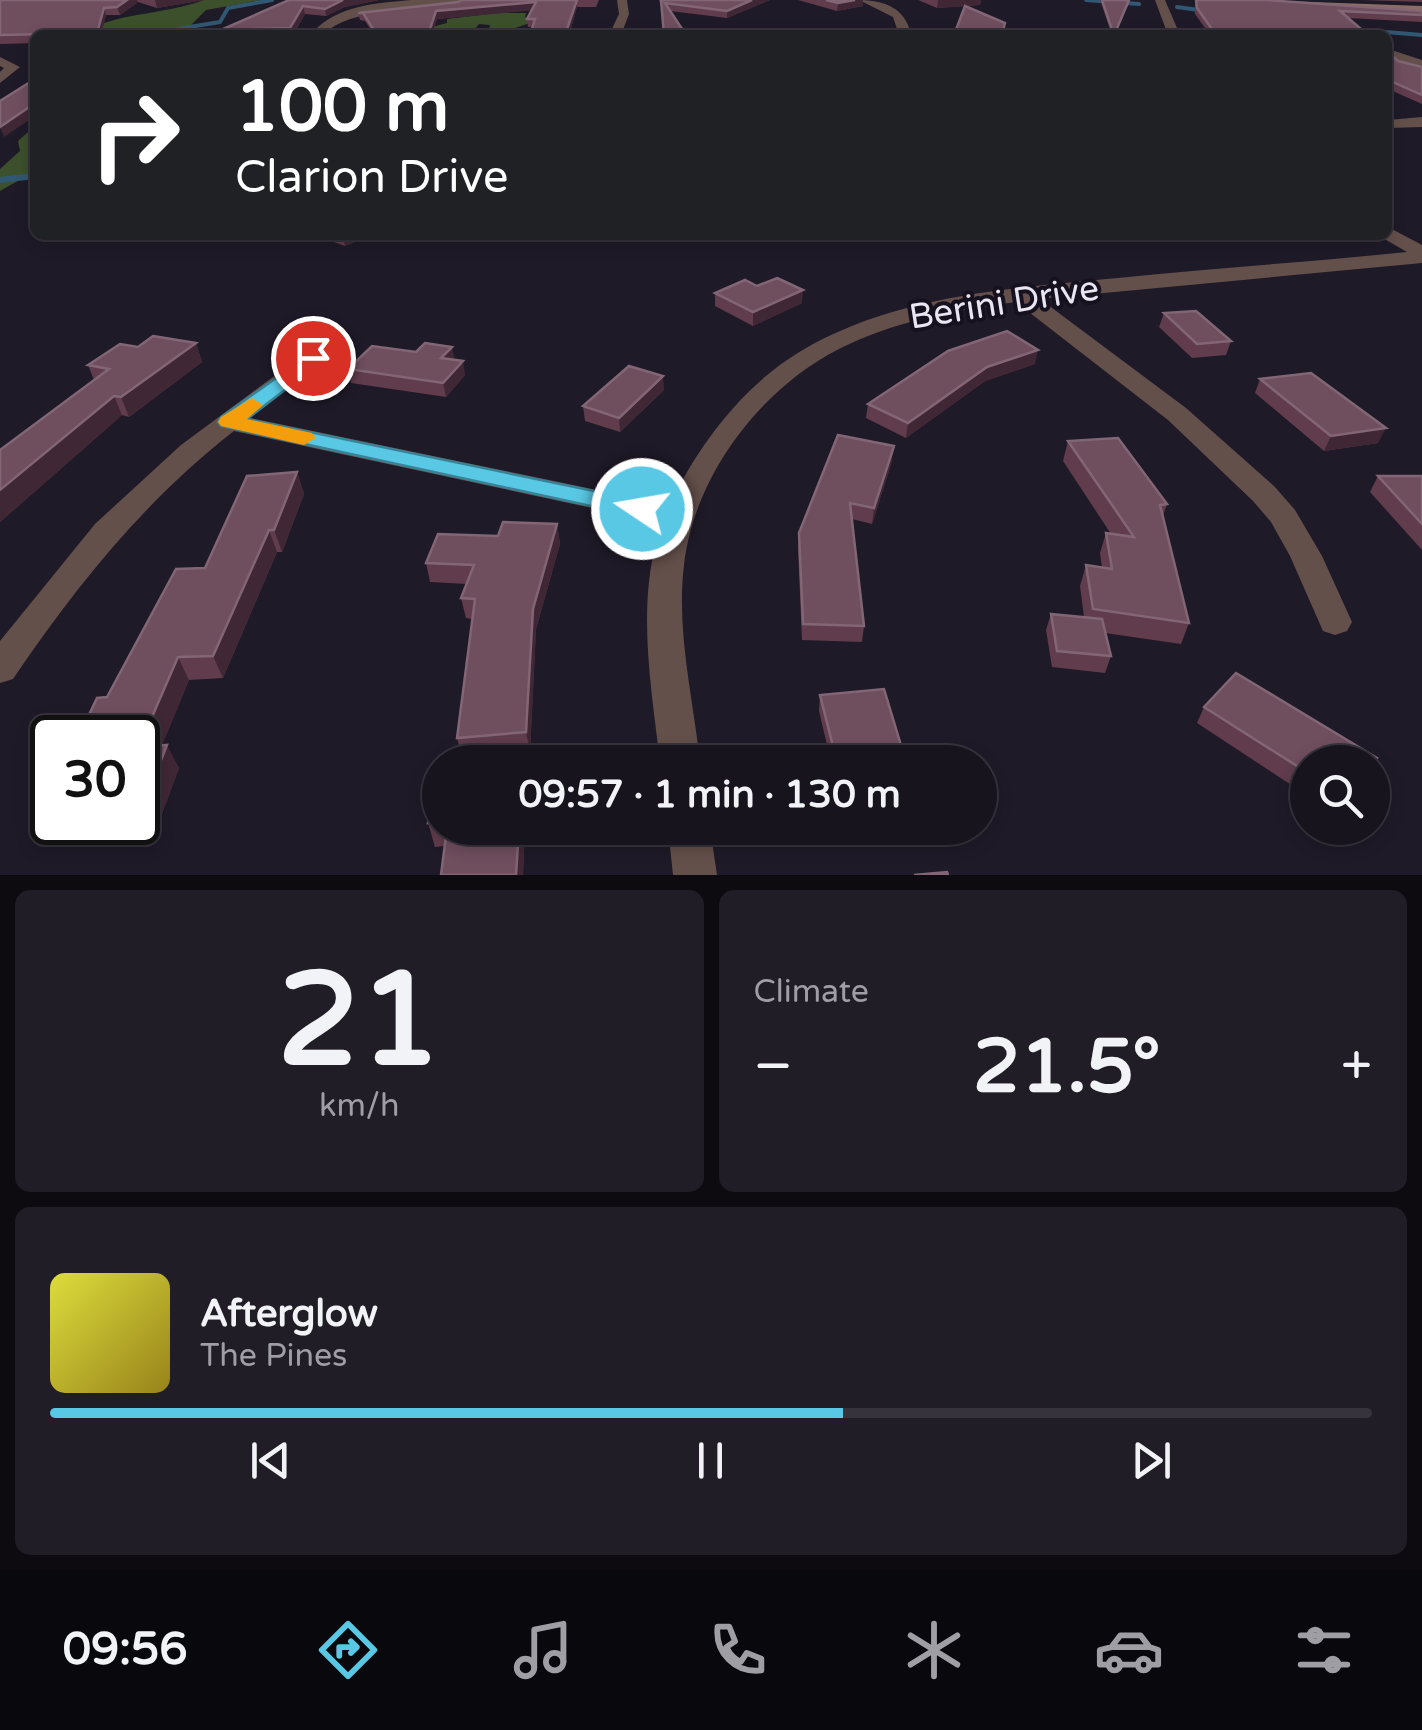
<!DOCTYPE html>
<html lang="en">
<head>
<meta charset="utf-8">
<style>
  :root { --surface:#17141e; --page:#201d27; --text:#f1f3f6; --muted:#9e9ea4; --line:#36333c; --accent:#59c8e5 }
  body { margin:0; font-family:"Varela Round",sans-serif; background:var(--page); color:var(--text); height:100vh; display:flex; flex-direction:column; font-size:38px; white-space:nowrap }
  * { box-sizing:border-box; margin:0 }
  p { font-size:32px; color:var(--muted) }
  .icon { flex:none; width:55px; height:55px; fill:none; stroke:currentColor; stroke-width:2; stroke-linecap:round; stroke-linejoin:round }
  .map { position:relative; height:875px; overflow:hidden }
  .drawer { display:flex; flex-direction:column; gap:15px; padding:15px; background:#0d0b10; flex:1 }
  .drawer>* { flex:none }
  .hud { position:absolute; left:30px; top:30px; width:1362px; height:210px; border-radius:15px; box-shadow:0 5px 15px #0003,0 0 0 2px var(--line); background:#202124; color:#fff; overflow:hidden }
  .buttons { position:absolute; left:1290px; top:745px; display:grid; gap:20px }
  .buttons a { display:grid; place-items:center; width:100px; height:100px; border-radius:50%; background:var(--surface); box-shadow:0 5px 15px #0003,0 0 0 2px var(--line); font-size:50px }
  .speed { position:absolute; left:30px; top:715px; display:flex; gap:20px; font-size:50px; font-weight:700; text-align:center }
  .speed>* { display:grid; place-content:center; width:130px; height:130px; border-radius:50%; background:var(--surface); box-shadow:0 5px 15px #0003,0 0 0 2px var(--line); line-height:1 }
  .speed .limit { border:5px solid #111; border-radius:15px; background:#fff; color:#111 }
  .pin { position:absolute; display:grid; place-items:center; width:85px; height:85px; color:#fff; margin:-42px; border:5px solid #fff; border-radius:50%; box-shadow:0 2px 10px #0007 }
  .me { position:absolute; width:110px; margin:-55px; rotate:282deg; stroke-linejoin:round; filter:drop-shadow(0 0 8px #0008) }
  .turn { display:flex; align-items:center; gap:35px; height:210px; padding:0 40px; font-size:45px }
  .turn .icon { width:130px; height:130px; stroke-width:2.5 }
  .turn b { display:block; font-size:70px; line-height:85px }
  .big { font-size:75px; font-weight:700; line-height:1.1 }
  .drawer .tile { flex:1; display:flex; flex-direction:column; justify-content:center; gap:15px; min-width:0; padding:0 35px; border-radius:15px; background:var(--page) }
  .drawer .dial { align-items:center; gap:0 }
  .dial b { font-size:130px; line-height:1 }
  .song { display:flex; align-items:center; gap:30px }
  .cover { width:120px; height:120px; border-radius:15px; background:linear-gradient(135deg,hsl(60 70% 55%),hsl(50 70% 35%)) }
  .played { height:10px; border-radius:5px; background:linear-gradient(90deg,var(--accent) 60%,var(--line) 60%) }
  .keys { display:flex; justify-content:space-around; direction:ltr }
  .heat { display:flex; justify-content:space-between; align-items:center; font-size:55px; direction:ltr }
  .drawer .tiles { flex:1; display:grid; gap:15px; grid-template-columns:1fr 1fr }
  .tile:last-child { grid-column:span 2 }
  .trip { position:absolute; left:422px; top:745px; width:575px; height:100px; border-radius:50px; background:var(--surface); box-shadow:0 5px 15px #0003,0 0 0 2px var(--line); font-weight:700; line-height:100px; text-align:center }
  .dock { display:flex; height:160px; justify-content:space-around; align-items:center; background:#09080c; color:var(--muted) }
  .dock .icon { width:70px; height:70px }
  .dock .active { color:var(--accent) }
  .dock b { font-size:45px; color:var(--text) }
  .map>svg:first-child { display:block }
  .forest { fill:#3c502c }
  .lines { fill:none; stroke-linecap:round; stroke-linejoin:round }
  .stream-far1 { stroke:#315872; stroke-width:4 }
  .stream { stroke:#315872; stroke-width:6 }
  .street { fill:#64504b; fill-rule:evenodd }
  .secondary { fill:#8c6d65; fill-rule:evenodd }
  .wall { fill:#603c4c }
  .shaded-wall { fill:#402736 }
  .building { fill:#6f4e5e; stroke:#826675; stroke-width:2.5 }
  .route { fill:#59c8e5; stroke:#3a8295; stroke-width:2.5 }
  .slow { fill:#f59e0b }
  .labels { text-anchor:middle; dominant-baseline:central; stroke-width:8; stroke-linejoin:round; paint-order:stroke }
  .street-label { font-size:35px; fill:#eae6f1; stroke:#16111e }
</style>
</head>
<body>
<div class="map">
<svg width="1422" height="875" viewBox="0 0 1422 875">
  <rect width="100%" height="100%" fill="#1f1a28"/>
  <g class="forest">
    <path d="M204 0H262L206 10 181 35H78C117 11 162 16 204 0Z"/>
    <polygon points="497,13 526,13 525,17 536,21 509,30 543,35 488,35 490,25 479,24 470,35 402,35 447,23 447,19"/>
    <polygon points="35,126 35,171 0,191 0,169 20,151 18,141"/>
  </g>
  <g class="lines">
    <g class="stream-far1">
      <polyline points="1086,0 1139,4"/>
      <polyline points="1177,7 1206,11"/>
      <polyline points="1350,29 1422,35"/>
      <polyline points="168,35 177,29 220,22 228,8 272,0"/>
    </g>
    <polyline class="stream" points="0,180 35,176"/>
    <g class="street">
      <path d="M412 0H475C434 19 366 0 326 32L328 35 313 32C338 5 377 3 412 0Z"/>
      <polygon points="617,0 627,0 629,14 621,35 609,35 619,14"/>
      <path d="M859 0C884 0 906 8 911 35H899L893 17Z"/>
      <polygon points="1155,0 1165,0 1180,35 1168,35"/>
      <polygon points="1388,49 1422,60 1422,68 1388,57"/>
      <polygon points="0,57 20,67 0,83 0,72 4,68 0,66"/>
      <polygon points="1422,117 1422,127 1388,128 1388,120"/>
      <path d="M1388 227 1422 245V263L1040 299 1186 408 1275 487 1295 510 1322 556 1352 622 1347 631 1335 635 1323 631 1290 556 1271 522 1253 501 1168 420 1016 302C956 310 894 321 839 349 760 389 694 476 684 565 676 631 693 697 700 762H660C651 684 635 599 662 523L234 431C144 501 77 585 13 679L0 683V641L95 524 181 445 304 354H322L325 359 250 418 669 505C699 445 742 386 801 351 894 295 1013 288 1118 278 1214 268 1310 262 1407 252L1381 237 1388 235Z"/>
      <polygon points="668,828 710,828 717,875 673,875"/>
    </g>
    <polygon class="secondary" points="1259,0 1422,6 1422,14 1265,3"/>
  </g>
  <g class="wall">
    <polygon points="0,0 204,0 157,8 138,2 120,15 106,15 101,35 35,35 35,43 0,44"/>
    <polygon points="289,0 379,0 345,7 326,16 305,14 293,35 223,35 221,30"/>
    <polygon points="462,0 599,0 596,7 577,7 569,35 530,35 532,27 528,27 527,19 532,10 437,19 432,35 374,35 365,21 360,20 358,13 458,2"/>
    <polygon points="659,0 770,0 727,18 662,10"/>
    <polygon points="798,0 863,0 863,6 837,11"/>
    <polygon points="918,0 981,0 980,5 937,8"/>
    <polygon points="1100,0 1130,0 1116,33 1124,35 1095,35 1095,31 1111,32"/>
    <polygon points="1195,0 1266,0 1422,11 1422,22 1348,18 1368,35 1210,35 1195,14"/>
    <polygon points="1361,0 1422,0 1422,2"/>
    <polygon points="1388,52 1398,61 1422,67 1422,104 1388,89"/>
    <polygon points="315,235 371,235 345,246"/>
    <polygon points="757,286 802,303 753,326 715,306 715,293"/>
    <polygon points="1164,313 1231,341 1226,355 1192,358 1159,327"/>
    <polygon points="196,343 202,362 129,417 122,415 0,522 0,450 94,380 88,365 138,347"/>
    <polygon points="455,360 465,375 446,397 351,383 348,369"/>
    <polygon points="1035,364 985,381 906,438 866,418 868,404"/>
    <polygon points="1260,379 1378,443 1324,451 1255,393"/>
    <polygon points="664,390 620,432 585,421 583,406"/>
    <polygon points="1068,441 1167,504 1163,516 1189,623 1181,644 1105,633 1111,656 1105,673 1052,667 1046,630 1051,614 1084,617 1080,586 1086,565 1102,568 1100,553 1106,533 1111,534 1063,461"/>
    <polygon points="892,461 872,524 852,519 864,626 862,642 802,640 798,549 799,533"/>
    <polygon points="297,472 304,494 282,552 277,552 223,678 189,680 162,745 179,768 158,824 58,834 42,811 52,789 52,822 138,822 138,738 107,697 205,568"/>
    <polygon points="1378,476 1422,476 1422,550 1370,492"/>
    <polygon points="557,524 560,544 536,629 530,752 462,758 457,738 472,619 466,618 461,598 467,584 430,582 426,563 498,536"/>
    <polygon points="820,695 906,762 831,762 819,711"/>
    <polygon points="1204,707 1308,762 1308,796 1197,723"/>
    <polygon points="440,794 440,828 525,828 523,875 444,846 435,847 428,823"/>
  </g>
  <g class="shaded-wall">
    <polygon points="127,0 137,0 138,2 120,15 117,7"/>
    <polygon points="155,0 204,0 157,8"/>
    <polygon points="343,0 379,0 345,7 326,16 325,9"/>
    <polygon points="577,0 577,7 569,35 567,35"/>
    <polygon points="752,0 770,0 727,18 727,11"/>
    <polygon points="855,0 863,0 863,6 837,11 838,3"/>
    <polygon points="938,0 981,0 980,5 937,8"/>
    <polygon points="536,2 537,10 437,19 432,35 428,35 436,11"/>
    <polygon points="303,6 305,14 292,35 290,28"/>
    <polygon points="104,8 106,15 101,35 97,35"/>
    <polygon points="35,103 35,116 4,137 0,127"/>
    <polygon points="343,235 371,235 345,246"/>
    <polygon points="803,290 802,303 753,326 753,312"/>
    <polygon points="196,343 202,362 129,417 121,397"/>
    <polygon points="452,347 455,361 441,358"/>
    <polygon points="1038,350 1035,364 985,381 906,438 908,423 987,367"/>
    <polygon points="463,361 465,375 446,397 443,383"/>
    <polygon points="663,376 664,390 620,432 619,418"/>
    <polygon points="114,396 122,415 0,522 0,490"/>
    <polygon points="1386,428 1378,443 1324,451 1331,436"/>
    <polygon points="894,446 892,461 872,524 874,508"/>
    <polygon points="297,472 304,494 282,552 274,530"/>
    <polygon points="557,524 560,544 536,629 530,752 526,732 533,609"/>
    <polygon points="269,530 277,552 223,678 213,656"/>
    <polygon points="178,657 189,680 152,770 139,747"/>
    <polygon points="167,745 179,768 158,824 145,801"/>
    <polygon points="519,828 525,828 523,875 516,875"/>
  </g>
  <g class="building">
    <polygon points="0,0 127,0 117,7 104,8 97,33 0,35"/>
    <polygon points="289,0 343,0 325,9 303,6 290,28 221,30"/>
    <polygon points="462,0 577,0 566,32 558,32 558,35 530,35 535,19 527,19 536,2 436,11 428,35 377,35 363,13 358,13 458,2"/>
    <polygon points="661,0 752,0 727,11 665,3 686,35 664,35"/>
    <polygon points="826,0 855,0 838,3"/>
    <polygon points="1102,0 1129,0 1115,33 1113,33"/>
    <polygon points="1196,0 1265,0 1422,11 1422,15 1340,11 1368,35 1216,35 1197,8"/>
    <polygon points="965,6 1005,23 1002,35 954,35"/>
    <polygon points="1095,31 1123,33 1124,35 1096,35"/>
    <polygon points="1388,52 1398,61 1422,67 1422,95 1388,80"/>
    <polygon points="35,79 35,103 0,127 0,101"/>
    <polygon points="777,278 803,290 753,312 715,293 745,280 757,286"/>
    <polygon points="1196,311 1231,341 1197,344 1164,313"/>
    <polygon points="1007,331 1038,350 987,367 908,423 868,404 948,351"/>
    <polygon points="153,336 196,343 121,397 114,396 0,490 0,450 109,369 88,365 120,344 138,347"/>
    <polygon points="425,343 452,347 441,358 463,361 443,383 348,369 372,346 416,352"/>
    <polygon points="629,366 663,376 619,418 583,406"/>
    <polygon points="1311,373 1386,428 1331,436 1260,379"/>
    <polygon points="838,435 894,446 874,508 850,503 864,626 803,624 799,533"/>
    <polygon points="1118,438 1167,504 1160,505 1189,623 1093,609 1086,565 1112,569 1106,533 1134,537 1068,441"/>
    <polygon points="297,472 274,530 269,530 213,656 178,657 139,747 167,745 145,801 138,802 138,738 78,738 97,698 107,697 176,569 205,568 247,476"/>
    <polygon points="1378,476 1422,476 1422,524"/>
    <polygon points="503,522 557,524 533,609 526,732 457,738 475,599 461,598 474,565 426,563 438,534 498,536"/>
    <polygon points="1051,614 1102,619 1111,656 1057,651"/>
    <polygon points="1236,673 1377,758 1372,764 1372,762 1308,762 1308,773 1204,707"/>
    <polygon points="884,689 906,762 837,762 820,695"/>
    <polygon points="52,789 52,810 42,811"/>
    <polygon points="432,794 440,794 440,822 428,823"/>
    <polygon points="447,828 519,828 516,875 441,875"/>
    <polygon points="947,872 948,875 914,875"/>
  </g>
  <polygon class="route" points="313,352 323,358 320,363 247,419 642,501 655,509 642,517 221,426 218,422 221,417"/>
  <polygon class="slow" points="252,398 263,405 247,419 312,433 316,438 304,445 221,426 218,422 221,417"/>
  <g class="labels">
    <g class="street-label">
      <text transform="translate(1004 303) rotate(-9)">Berini Drive</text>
    </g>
  </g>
</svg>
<div class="buttons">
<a><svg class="icon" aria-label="search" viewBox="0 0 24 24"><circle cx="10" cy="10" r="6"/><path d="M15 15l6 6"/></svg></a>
</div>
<div class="speed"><div class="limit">30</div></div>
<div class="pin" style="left:313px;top:358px;background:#d93025"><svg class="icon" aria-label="arrive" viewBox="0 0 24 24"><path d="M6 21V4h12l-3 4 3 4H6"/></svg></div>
<svg class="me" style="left:642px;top:509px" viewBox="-20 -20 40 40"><circle r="17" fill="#59c8e5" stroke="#fff" stroke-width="3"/><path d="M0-11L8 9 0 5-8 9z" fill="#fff"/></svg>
<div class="trip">09:57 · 1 min · 130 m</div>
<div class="hud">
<div class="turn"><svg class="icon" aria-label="right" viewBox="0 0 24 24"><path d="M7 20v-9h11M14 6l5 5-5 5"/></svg><div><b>100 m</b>Clarion Drive</div></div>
</div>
</div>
<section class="drawer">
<div class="tiles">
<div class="tile dial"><b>21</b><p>km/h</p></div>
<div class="tile"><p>Climate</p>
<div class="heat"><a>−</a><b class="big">21.5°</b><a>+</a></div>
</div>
<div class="tile">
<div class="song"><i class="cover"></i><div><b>Afterglow</b><p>The Pines</p></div></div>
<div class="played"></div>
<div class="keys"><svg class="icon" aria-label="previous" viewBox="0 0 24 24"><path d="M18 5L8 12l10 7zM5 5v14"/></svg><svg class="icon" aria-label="pause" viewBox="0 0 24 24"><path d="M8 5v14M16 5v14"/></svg><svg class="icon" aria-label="next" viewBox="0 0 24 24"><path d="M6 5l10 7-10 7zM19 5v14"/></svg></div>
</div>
</div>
</section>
<nav class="dock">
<b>09:56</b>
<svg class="icon active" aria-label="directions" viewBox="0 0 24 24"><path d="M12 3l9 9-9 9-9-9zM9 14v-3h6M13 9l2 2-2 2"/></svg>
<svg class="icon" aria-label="music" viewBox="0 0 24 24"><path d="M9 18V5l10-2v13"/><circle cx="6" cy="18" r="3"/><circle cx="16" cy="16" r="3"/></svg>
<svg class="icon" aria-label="phone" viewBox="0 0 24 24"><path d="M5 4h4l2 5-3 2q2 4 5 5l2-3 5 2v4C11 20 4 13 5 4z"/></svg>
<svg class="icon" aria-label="climate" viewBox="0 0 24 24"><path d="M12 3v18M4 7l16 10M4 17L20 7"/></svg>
<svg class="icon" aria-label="car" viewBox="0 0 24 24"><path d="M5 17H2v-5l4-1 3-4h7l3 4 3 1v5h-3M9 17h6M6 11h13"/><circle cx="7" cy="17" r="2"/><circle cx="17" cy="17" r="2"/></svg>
<svg class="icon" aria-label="filters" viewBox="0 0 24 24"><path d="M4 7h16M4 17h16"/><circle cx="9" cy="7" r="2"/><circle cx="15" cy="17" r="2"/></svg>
</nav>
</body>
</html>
